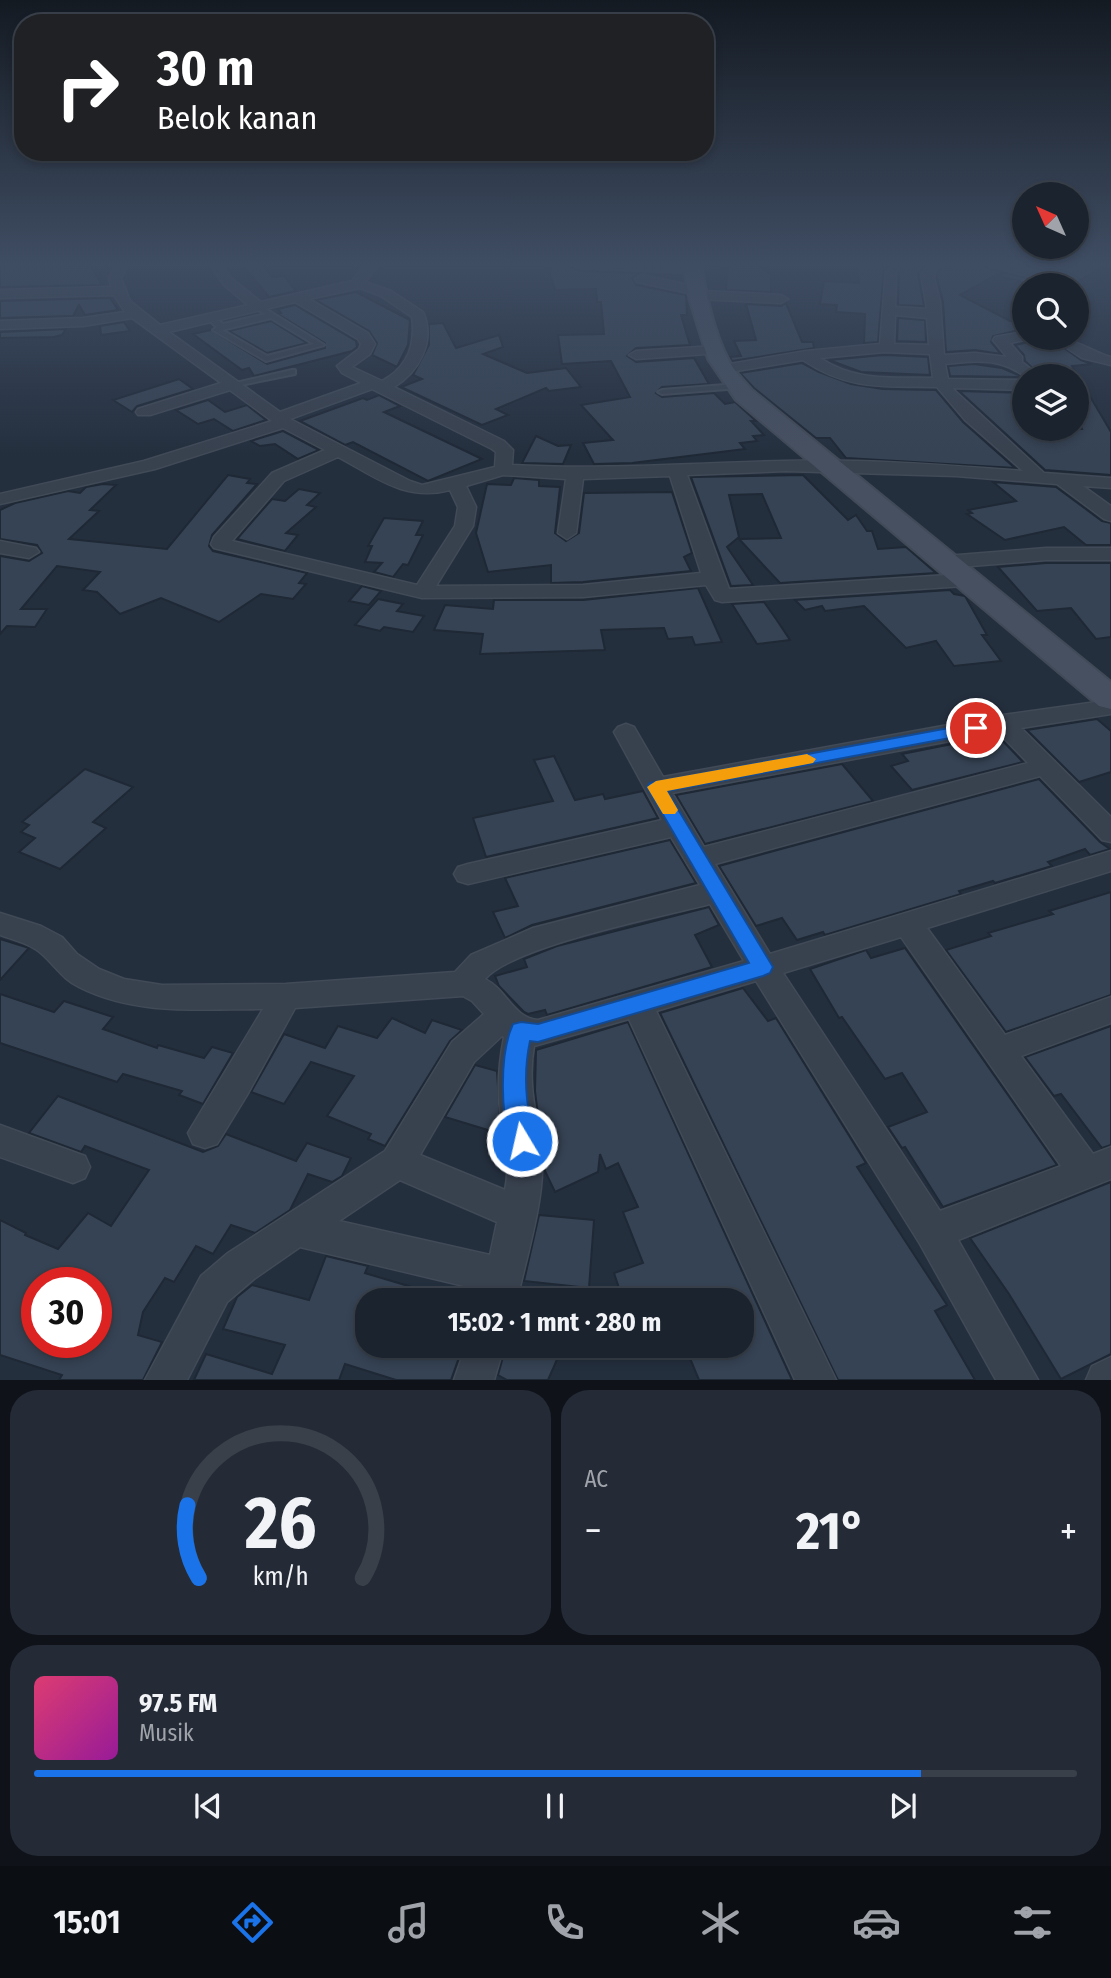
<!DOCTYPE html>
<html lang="id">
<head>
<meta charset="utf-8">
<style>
  :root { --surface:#1b232e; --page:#242b36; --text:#f1f3f6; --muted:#a0a4aa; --line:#39404a; --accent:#1a73e8 }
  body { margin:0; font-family:"Fira Sans Condensed",sans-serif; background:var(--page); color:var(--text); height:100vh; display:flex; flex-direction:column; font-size:26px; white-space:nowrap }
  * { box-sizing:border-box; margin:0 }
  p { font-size:23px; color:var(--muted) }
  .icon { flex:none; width:38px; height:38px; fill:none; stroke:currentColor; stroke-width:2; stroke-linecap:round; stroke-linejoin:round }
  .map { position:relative; height:1380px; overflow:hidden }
  .sheet { display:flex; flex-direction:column; gap:10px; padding:10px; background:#0f1319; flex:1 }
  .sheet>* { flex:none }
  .banner { position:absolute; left:14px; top:14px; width:700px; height:147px; border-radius:28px; box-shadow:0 4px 10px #0003,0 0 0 2px var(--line); background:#202124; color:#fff; overflow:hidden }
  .needle { width:46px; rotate:315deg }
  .tools { position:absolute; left:1012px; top:182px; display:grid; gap:14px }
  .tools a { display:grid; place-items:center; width:77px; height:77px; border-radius:50%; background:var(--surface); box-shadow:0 4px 10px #0003,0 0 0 2px var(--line); font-size:35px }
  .speed { position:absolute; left:21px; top:1267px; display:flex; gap:14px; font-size:35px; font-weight:700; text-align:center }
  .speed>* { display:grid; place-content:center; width:91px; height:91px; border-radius:50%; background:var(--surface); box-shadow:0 4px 10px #0003,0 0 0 2px var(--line); line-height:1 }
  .speed .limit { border:10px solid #d22; background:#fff; color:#111 }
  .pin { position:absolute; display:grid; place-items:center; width:60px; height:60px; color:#fff; margin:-30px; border:4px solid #fff; border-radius:50%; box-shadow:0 2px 7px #0007 }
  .me { position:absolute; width:77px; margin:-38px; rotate:351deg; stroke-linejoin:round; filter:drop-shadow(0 0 5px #0008) }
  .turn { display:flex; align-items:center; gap:24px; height:147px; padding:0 28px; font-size:32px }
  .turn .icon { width:91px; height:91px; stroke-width:2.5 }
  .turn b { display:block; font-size:49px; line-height:60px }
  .big { font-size:52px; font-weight:700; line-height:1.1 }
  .sheet .widget { flex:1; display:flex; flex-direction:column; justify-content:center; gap:10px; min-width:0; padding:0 24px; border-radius:28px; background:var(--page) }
  .sheet .dial { align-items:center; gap:0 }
  .dial svg { height:182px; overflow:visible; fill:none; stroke:var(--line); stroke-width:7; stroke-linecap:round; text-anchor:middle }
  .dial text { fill:var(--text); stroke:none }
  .song { display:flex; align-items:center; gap:21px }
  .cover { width:84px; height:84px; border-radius:10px; background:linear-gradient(135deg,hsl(340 70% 55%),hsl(300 70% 35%)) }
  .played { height:7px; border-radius:4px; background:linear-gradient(90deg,var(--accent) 85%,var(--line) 85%) }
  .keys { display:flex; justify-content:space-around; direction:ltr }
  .heat { display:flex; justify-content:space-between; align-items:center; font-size:38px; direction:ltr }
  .sheet .tiles { flex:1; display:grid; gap:10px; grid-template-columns:1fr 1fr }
  .widget:last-child { grid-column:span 2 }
  .trip { position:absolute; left:355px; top:1288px; width:399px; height:70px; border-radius:28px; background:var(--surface); box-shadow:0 4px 10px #0003,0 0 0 2px var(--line); font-weight:700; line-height:70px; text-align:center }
  .dock { display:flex; height:112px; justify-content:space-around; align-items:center; background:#0b0e12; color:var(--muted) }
  .dock .icon { width:49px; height:49px }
  .dock .on { color:var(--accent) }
  .dock b { font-size:32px; color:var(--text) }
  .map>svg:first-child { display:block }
  .building { fill:#364354; stroke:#1f2835; stroke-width:2; fill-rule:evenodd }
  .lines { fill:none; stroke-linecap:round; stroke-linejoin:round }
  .lane-casing { stroke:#414a57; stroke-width:4 }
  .street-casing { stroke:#414a57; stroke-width:3 }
  .secondary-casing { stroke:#414a57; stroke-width:4 }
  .lane { fill:#38414e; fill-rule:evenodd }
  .street { fill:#38414e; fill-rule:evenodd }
  .secondary { fill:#465061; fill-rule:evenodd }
  .route { fill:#1a73e8; stroke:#114b97; stroke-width:2 }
  .slow { fill:#f59e0b }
</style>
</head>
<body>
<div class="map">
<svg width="1111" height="1380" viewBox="0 0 1111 1380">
  <rect width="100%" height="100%" fill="#242f3e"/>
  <g class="building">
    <polygon points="240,262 260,262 272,277 284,276 296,291 269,297"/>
    <polygon points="553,262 572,262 571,267 581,271 639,273 632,278 636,285 686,295 687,315 681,315 690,345 636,348 627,356 636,362 694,358 709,384 662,387 656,393 662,397 714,393 725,404 735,402 756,421 751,421 764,435 753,436 757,441 740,443 745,449 632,463 594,464 583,443 613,440 581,405 630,397 611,361 562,364 558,335 604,334 601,302 597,302 596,289 555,290 550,274"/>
    <polygon points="857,262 928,262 918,274 924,306 898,305 899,273 891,267 884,268 878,342 864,343 865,314 836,312 837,305 820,304 824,281 859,283"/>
    <polygon points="950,262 973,262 1001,272 960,295 1010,321 1024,321 1024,329 993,336 991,342 1001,354 975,350 946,352 943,302 937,278 937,272"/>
    <polygon points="1061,262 1082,262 1103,267 1071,285 1035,285 999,276 1006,273 1032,279"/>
    <polygon points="0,263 91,266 102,285 0,287"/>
    <polygon points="728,265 759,266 771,275 771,292 726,290"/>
    <polygon points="356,292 410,320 408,345 397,367 372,355 377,343 369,331 316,300"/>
    <polygon points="110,298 118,310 85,315 79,305 73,316 0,318 0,301"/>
    <polygon points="786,303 802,342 813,342 814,348 732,361 730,357 741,356 734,341 756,340 746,304 781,306"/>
    <polygon points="295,305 356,341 357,347 352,351 254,376 249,368 242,370 193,334 211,330 267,364 325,348 325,343 278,314 281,313 278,309"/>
    <polygon points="898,318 925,320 926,342 897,341"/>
    <polygon points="271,321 307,343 267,353 229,331"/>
    <polygon points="124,322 130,331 101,335 100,326"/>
    <polygon points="443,323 456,348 499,335 503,347 483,354 527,373 566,368 581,387 549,391 546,388 496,409 508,415 482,425 401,387 422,379 413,375 429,345 429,324"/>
    <polygon points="66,329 62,335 54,337 0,338 0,332"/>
    <polygon points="1031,338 1050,338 1081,360 1092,364 1072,366 1111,432 1111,475 1045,470 959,391 1024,393 1024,429 1082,429 1076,417 1076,376 1041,376 1025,361 1024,355 1015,345 1030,342"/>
    <polygon points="884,355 928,357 930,375 861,372 829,360"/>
    <polygon points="802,363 819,372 851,384 883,389 936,390 963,422 1015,468 846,458 830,438 816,438 754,388 740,373"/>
    <polygon points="974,364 1002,368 1023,377 950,376 948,366"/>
    <polygon points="179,379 193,389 137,406 132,412 113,400"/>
    <polygon points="379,395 400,406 384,412 482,459 428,481 353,442 345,445 300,421 363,398 367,400"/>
    <polygon points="208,400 225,412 247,405 266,420 233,431 214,419 198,424 176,410"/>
    <polygon points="283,431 319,450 298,459 275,444 260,446 251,441"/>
    <polygon points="536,436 558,446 571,445 563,464 522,463"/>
    <polygon points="228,475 250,479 247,483 257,484 212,535 209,546 213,551 307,573 299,583 306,584 293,599 261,594 219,622 161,598 120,614 97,592 83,590 100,572 57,566 21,609 47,609 35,627 7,626 0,634 0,556 29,561 42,553 37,545 0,539 0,510 15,503 68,491 80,493 86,487 103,484 116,485 90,510 99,511 69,539 167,549"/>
    <polygon points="803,475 848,520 856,515 867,531 872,531 878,549 906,547 936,573 780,583 739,539 781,538 762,494 729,495 739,537 727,547 753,585 731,586 691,477"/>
    <polygon points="514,478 539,480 539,486 560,487 555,533 566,541 579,533 584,493 672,492 692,553 684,557 691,571 583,582 551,583 551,565 488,572 476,533 487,484 511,485"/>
    <polygon points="993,482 1056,487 1102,521 1111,523 1111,545 1086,545 1064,527 1005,540 967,514 972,513 968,510 1016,501"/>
    <polygon points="299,489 320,493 307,505 316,507 286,533 298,535 285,551 237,539 272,499 285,501"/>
    <polygon points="384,518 423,521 416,535 423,535 408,565 403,564 393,577 374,572 382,563 365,562 372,546 368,546"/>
    <polygon points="1046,563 1111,563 1111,637 1096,639 1071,608 1037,611 998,567"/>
    <polygon points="362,586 381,591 369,605 349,601"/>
    <polygon points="698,588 722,642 695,645 692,637 668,639 664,628 601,630 605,650 480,654 483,634 434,630 445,605 493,609 494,600 583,600"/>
    <polygon points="950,590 954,594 965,596 987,635 982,635 1001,661 954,666 936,641 906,648 864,606 825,611 822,606 805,610 795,600"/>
    <polygon points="378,599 403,604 397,611 424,616 413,632 384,627 380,631 355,625"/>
    <polygon points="764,602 776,619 790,640 757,644 732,604"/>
    <polygon points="1097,719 1111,731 1111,772 1079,782 1027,730"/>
    <polygon points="997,735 1023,762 912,790 891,766 908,761 902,754"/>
    <polygon points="554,756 575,800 603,794 605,799 643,791 658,818 486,857 473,818 553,801 534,760"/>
    <polygon points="842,764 873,801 705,844 676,795"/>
    <polygon points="85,769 133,787 93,822 106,828 60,869 19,852 35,838 21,832 29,825 22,822"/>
    <polygon points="1039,779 1100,842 1110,849 1090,855 1085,849 1048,862 1052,866 995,883 993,881 959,891 961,894 825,935 823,932 797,940 782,918 756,926 719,866"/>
    <polygon points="670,840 696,883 532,925 505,938 493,912 518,906 505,878"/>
    <polygon points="1111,892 1111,995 1006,1032 946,950 991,936 988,933 1053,914 1049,911"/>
    <polygon points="709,907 719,925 695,935 712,967 547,1015 545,1010 528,1014 524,1012 499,986 495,976 527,967 524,959 557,946"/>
    <polygon points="0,939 29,948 0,980"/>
    <polygon points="905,948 1057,1165 943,1207 905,1147 902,1148 888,1127 927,1112 902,1073 885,1079 842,1017 839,1018 810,969 866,950 871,958"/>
    <polygon points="743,988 768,1021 776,1018 866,1163 857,1167 947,1305 935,1311 975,1380 838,1380 660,1013"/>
    <polygon points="0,994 54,1012 64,1001 113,1017 103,1029 157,1048 158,1045 204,1058 212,1047 233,1053 203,1104 179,1095 182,1091 123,1074 117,1082 0,1043"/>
    <polygon points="392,1018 425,1033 432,1020 462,1030 450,1041 385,1146 368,1139 371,1134 327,1116 354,1076 311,1062 284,1104 251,1092 284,1034 325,1048 338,1026 377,1038"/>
    <polygon points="628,1022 792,1380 699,1380 689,1356 696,1353 693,1346 742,1346 742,1300 648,1300 645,1295 623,1300 614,1273 643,1263 623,1212 638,1207 618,1163 606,1169 600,1154 598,1172 555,1192 545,1171 535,1091 536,1050"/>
    <polygon points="1111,1026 1111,1145 1102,1148 1061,1094 1054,1096 1025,1057"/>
    <polygon points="475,1065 497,1071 501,1134 445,1117"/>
    <path d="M58 1096 203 1152 218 1146 226 1134 296 1161 307 1143 351 1158 342 1176 332 1182 308 1174 290 1210 255 1233 231 1225 213 1254 196 1246 174 1282 165 1278 143 1312 138 1335 162 1342 143 1380H59L62 1375 0 1355V1220L26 1233 25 1235 58 1249 88 1213 111 1226 149 1170 85 1146 81 1152 29 1133ZM37 1283H96V1294L106 1298 96 1313V1342H37Z"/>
    <polygon points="1111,1182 1111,1354 1061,1379 1009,1294 970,1238"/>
    <polygon points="539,1215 594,1220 589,1288 524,1281"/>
    <polygon points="326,1256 368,1266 365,1273 442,1296 441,1300 368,1300 368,1346 463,1346 451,1380 396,1380 345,1364 339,1380 194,1380 206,1354 272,1374 285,1345 223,1329 237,1297 252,1285 309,1300"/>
    <polygon points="506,1346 563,1346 548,1380 507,1380 498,1375"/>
  </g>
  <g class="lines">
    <g class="lane-casing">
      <g id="lane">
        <path d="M259 305 324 345 266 361 213 330 217 327 212 323 213 321H219L223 324 266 314 256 309 255 307ZM271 318 314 344 267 356 222 330Z"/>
        <polygon points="292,370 295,370 295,374 231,387 227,385"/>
        <polygon points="737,384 740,384 740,388 662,394 658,392 662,390"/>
      </g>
    </g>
    <g class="street-casing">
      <g id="street">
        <path d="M117 262H129L121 278 130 301 160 325 248 305 224 285 208 262H220L232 279 261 302 352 281 367 262H380L365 282 391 291 423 312C436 341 419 372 394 387L504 441 513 450 512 465C603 470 693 463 784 461 863 459 944 465 1023 471L965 420 937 387C884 386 849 391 803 360L724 373 717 369 724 365 806 351 880 344 886 270 890 269 896 273 895 307 927 309 921 274 932 262H947L935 271 934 278 940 302 944 355 975 353 1007 357 993 340 995 337 1024 332V338L1029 339 1010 343 1022 357V362L1039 376C1016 377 1023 371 1003 365 985 359 964 362 945 364L948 379 1024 380V390L953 388 954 390 1044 473 1111 478V488L1083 486 1111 506V521L1104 519 1057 484 956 476 786 471 687 475 729 589 964 574 971 576 974 580 971 584 964 586 722 602 715 600 706 585 583 597 422 598 214 548 211 544 214 537 272 473 325 450 283 428 155 469 0 504V494L144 461 272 421 230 390 150 415H138L136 412 138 409 221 383 132 318 83 326 0 329V321L83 318 125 312 114 295 0 298V290L111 287 109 278ZM360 288 381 296 412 317C416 345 407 368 382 381L352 367 370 354 375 344 368 333 309 299ZM295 302 358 339 361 344 359 349 337 366 342 373 361 383 280 412 169 332ZM895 315 927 318 929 345 894 344ZM884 352 930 354 933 378C892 377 856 382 820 358ZM372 389 492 449 496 452 495 467 422 485 410 481 290 419ZM338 457C376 477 405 502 450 490L458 507 455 526 417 585 232 541 284 481ZM503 475 566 479 558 533 567 539 576 533 583 479 670 476 701 573 583 585 436 586 473 526 476 507 466 486Z"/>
        <polygon points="576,262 692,265 698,269 692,273 581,268 577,267"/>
        <polygon points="975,262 998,262 1029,269 1043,262 1059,262 1031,277"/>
        <polygon points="641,275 703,288 704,291 781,295 788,299 781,303 699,299 693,294 637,282 635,279"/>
        <path d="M1052 338C1074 337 1090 351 1111 357V365L1082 358Z"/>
        <polygon points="716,346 721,347 723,350 721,353 636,359 629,355 636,351"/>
        <polygon points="0,541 36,548 39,552 29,558 0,553"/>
        <polygon points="1046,548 1111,548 1111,560 1046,560 946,568 936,562 946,556"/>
        <path d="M1111 700V714L1021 728 1111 817V842L1102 840 1040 776 715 864 770 954 1111 851V871L927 928 1005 1035 1111 997V1023L1021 1056 1093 1154 1111 1147V1179L958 1240 1038 1380H996L920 1244 756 981 656 1011 836 1380H795L629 1019 534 1046C526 1089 540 1122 542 1163 544 1200 525 1263 517 1300H479L481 1290 300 1247 254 1279 227 1302 187 1380H145L201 1276 228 1253 385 1151 452 1042 484 1014 472 1001 463 996 295 1008 247 1095 217 1144 205 1148 193 1144 188 1133 263 1009C201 1009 136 1016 79 987 64 980 55 966 43 955 32 944 14 940 0 935V913L41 926 62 937 77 954 99 969 124 979 162 985 286 984 455 972 471 955 533 928 700 885 671 837 468 884 458 881 454 874 458 867 468 864 662 820 614 732 618 727 626 724 634 727 663 777 1003 715ZM998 732 1028 763 704 847 672 793ZM710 904 744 961 538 1020C513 1018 507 990 485 979 513 946 663 916 710 904ZM901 937 1061 1166 940 1211 783 973ZM502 1036 504 1037C500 1057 498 1077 499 1097 500 1128 512 1159 505 1190L420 1155 474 1062ZM400 1180 497 1222 490 1255 339 1221Z"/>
        <polygon points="0,1125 85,1156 90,1167 85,1178 73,1183 0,1157"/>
        <polygon points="466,1346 504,1346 494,1380 454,1380"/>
        <polygon points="1111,1357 1111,1380 1086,1380 1092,1366"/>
      </g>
    </g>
    <g class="secondary-casing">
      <path id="secondary" d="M683 262H701C706 296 715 340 734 369 739 376 746 383 752 390L1111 682V709L1099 706 736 400 708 359 690 301Z"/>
    </g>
    <use href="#lane" class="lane"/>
    <use href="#street" class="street"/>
    <use href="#secondary" class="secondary"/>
  </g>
  <linearGradient id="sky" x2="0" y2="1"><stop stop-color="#141a22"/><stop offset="0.58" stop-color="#3f4d63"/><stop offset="1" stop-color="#3f4d63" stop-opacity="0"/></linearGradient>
  <rect width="1111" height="455" fill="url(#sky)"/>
  <path class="route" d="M976 723 984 728 982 732 667 791 773 967 770 973 763 976 538 1042 530 1041C526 1060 525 1079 527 1098 528 1114 537 1133 530 1149L522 1152 513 1149C500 1119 499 1054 513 1024L521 1022 538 1024 749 963 647 787 650 783Z"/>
  <polygon class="slow" points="807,754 816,759 813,763 667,791 678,810 675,814 663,814 647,787 656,781"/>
</svg>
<div class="tools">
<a><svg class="needle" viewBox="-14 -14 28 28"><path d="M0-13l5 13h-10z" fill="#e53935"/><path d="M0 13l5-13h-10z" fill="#a0a4aa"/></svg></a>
<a><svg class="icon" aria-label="search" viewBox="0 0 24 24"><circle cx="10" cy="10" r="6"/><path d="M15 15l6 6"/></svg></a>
<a><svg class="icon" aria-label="layers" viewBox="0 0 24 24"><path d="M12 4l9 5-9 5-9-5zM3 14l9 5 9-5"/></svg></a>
</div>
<div class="speed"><div class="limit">30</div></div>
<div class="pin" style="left:976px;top:728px;background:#d93025"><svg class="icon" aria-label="arrive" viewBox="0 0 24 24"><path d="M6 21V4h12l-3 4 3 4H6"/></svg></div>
<svg class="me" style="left:522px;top:1141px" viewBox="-20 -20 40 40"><circle r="17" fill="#1a73e8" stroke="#fff" stroke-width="3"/><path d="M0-11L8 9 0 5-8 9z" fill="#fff"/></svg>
<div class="trip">15:02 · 1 mnt · 280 m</div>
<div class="banner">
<div class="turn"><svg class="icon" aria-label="right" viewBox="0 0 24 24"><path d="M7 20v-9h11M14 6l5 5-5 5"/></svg><div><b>30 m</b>Belok kanan</div></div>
</div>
</div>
<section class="sheet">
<div class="tiles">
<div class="widget dial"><svg viewBox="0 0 100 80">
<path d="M14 69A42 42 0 1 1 86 69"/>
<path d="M14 69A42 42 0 0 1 9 37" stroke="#1a73e8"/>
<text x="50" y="56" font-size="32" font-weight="700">26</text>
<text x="50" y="72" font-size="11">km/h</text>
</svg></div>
<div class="widget"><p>AC</p>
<div class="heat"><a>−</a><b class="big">21°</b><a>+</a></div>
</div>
<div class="widget">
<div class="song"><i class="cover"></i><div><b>97.5 FM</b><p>Musik</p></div></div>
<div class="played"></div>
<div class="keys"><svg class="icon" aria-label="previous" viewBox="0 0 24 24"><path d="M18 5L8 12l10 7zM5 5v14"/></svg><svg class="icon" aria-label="pause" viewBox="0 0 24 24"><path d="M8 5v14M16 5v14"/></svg><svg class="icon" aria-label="next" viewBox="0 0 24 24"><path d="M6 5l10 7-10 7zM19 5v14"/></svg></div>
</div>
</div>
</section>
<nav class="dock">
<b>15:01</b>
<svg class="icon on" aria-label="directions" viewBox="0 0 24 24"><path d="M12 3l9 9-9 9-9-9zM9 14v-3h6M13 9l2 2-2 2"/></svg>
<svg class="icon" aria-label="music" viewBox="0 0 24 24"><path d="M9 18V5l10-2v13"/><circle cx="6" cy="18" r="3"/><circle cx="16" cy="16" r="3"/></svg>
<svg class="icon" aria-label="phone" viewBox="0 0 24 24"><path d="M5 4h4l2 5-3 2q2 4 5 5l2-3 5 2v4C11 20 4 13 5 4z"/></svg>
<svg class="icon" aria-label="climate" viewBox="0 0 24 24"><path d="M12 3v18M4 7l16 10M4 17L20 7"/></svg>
<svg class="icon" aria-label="car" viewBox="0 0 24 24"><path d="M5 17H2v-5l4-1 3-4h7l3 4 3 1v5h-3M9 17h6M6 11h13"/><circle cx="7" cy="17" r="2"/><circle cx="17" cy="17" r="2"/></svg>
<svg class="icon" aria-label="filters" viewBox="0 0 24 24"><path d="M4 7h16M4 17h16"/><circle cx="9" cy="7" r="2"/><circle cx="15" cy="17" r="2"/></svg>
</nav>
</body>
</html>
